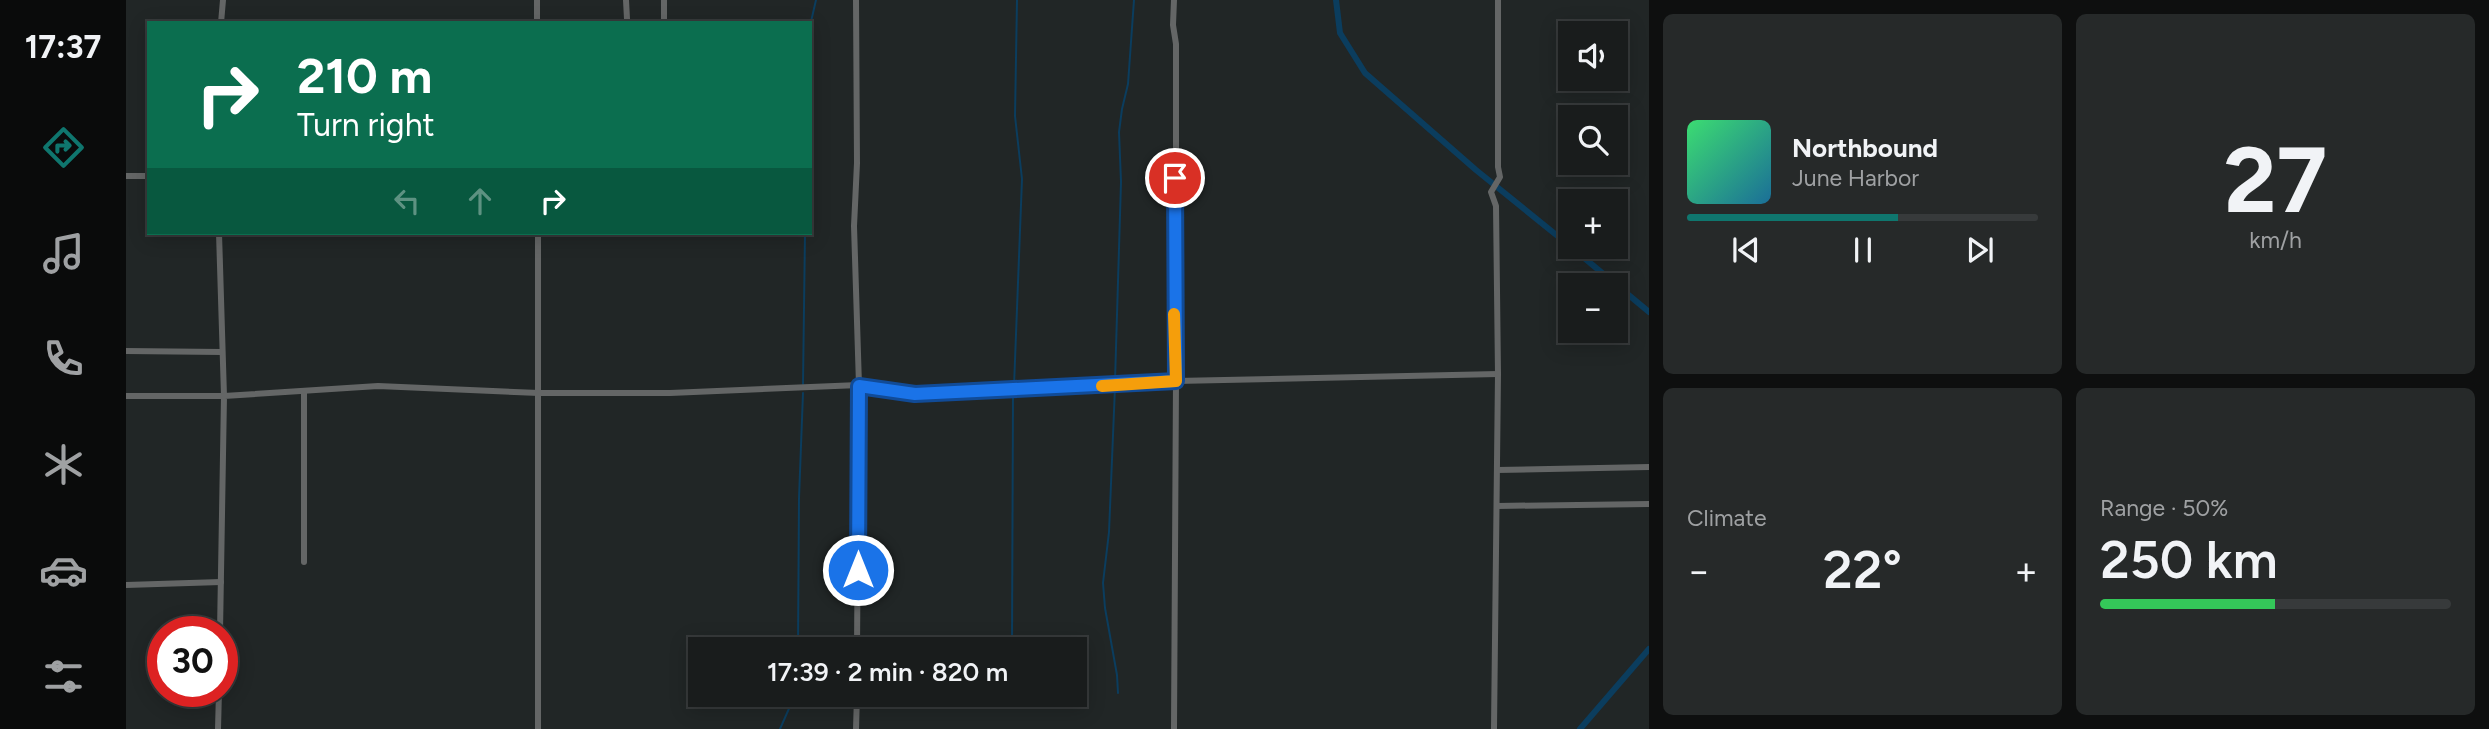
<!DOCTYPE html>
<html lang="en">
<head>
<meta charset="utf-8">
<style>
  :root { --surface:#191c1c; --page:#262929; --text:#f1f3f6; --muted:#9fa1a3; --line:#373a3b; --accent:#0f766e }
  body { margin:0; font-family:Figtree,sans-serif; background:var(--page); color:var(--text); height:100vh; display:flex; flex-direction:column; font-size:26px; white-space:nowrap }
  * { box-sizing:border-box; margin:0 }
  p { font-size:23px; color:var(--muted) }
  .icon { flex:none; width:38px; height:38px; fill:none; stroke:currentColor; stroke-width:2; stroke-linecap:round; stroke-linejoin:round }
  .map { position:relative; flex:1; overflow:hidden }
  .details { display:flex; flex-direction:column; gap:14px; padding:14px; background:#0e0f0f; width:840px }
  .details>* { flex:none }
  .guide { position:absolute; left:21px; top:21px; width:665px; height:214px; border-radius:0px; box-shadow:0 4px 18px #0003,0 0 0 2px var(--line); background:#0b6e4f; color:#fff; overflow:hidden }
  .controls { position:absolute; left:1432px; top:21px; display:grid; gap:14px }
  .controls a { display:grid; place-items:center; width:70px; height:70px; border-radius:0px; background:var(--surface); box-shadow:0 4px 18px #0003,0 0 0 2px var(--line); font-size:35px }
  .speed { position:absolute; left:21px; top:616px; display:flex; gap:14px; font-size:35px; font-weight:700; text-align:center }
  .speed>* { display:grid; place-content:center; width:91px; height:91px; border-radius:50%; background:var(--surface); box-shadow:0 4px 18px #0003,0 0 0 2px var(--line); line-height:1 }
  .speed .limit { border:10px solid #d22; background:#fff; color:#111 }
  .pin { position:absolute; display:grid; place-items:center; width:60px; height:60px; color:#fff; margin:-30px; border:4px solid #fff; border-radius:50%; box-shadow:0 2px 7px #0007 }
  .me { position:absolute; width:77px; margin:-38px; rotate:0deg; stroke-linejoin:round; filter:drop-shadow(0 0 5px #0008) }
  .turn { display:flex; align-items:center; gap:24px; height:147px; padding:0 35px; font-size:32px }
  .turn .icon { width:91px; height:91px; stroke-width:2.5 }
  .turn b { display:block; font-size:49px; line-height:60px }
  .lanes { display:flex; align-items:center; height:66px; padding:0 35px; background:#0003; justify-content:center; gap:35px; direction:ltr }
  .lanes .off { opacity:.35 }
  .big { font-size:52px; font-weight:600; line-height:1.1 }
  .details .card { flex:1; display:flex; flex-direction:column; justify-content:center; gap:10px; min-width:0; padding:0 24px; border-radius:10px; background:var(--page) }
  .details .dial { align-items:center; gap:0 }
  .dial b { font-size:91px; line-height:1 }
  .song { display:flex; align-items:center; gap:21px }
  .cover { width:84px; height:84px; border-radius:10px; background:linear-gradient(135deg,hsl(140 70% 55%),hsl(200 70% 35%)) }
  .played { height:7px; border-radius:4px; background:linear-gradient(90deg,var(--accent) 60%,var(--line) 60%) }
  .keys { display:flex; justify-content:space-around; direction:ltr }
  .heat { display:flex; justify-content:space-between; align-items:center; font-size:38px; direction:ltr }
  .charge { height:10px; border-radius:5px; background:linear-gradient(90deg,#34c759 50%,var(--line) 0) }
  .details .tiles { flex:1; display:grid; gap:14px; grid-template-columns:repeat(2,1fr) }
  .trip { position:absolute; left:562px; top:637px; width:399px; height:70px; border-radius:0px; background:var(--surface); box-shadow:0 4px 18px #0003,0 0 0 2px var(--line); font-weight:600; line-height:70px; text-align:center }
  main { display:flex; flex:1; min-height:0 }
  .tabs { display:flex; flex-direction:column; width:126px; justify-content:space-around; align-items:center; background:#0a0b0b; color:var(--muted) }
  .tabs .icon { width:49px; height:49px }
  .tabs .active { color:var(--accent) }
  .tabs b { font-size:32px; color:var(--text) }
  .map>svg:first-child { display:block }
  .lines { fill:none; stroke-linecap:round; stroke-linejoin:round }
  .stream { stroke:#0b3d5e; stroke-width:2 }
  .canal { stroke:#0b3d5e; stroke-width:6 }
  .minor { stroke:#646666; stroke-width:6 }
  .route-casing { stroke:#114b97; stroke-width:18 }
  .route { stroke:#1a73e8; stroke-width:12 }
  .slow { stroke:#f59e0b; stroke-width:12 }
</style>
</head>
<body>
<main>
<nav class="tabs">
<b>17:37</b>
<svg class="icon active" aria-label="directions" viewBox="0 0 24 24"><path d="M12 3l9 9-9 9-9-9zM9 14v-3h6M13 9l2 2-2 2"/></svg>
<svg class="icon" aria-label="music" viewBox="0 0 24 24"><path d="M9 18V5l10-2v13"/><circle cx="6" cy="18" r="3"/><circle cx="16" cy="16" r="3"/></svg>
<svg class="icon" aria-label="phone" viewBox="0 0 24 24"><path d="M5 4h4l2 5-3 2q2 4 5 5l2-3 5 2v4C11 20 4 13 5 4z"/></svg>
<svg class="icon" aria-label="climate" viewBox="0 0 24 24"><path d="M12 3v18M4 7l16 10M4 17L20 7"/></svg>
<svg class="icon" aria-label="car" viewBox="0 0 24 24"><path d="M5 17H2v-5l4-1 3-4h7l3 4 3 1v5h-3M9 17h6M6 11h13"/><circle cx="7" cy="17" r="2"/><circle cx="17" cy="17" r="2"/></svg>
<svg class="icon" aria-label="filters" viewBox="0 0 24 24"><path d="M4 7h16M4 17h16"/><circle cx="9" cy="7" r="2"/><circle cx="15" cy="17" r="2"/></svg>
</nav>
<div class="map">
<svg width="1523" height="729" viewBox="0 0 1523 729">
  <rect width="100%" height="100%" fill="#212626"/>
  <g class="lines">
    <g class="stream">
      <polyline points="684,26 690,0"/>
      <polyline points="989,381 995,182 993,132 996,109 1002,84 1008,0"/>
      <polyline points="677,384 679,233"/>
      <polyline points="888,386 896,179 889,116 891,0"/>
      <polyline points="989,387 983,532 977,583 979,608 991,675 992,693"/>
      <polyline points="672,649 673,498 677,393"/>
      <polyline points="886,649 887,393"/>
      <polyline points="654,729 669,695"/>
    </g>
    <g class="canal">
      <polyline points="1210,0 1214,33 1239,73 1350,170 1444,246"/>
      <polyline points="1445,247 1523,312"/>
      <polyline points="1454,729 1523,649"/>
    </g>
    <g class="minor">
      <polyline points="411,0 411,23"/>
      <polyline points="500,0 501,19"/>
      <polyline points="730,0 731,163 728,226 733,385 789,394 1050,381 1050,44 1047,25 1048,0"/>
      <polyline points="538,21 538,0"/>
      <polyline points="95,23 97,0"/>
      <polyline points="0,176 23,176"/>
      <polyline points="0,351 96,352"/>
      <polyline points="0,396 98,396 93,233"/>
      <polyline points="1371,470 1523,467"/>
      <polyline points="1371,506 1523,504"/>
      <polyline points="178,562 178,391"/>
      <polyline points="0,585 95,582"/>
      <polyline points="94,632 98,396 252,386 413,393 544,393 733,385 731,649"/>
      <polyline points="92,729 93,691"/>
      <polyline points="412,729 412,233"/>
      <polyline points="730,729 731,695"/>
      <polyline points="1048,729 1050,381 1372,374"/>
      <polyline points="1368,729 1372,374 1370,206 1365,192 1374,177 1372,167 1372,0"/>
    </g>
  </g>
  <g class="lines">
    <g class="route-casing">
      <polyline id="route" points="732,570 733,386 789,394 1050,381 1049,178"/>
    </g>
    <use href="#route" class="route"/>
    <polyline class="slow" points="976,386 1050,381 1048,314"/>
  </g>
</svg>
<div class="controls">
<a><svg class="icon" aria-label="sound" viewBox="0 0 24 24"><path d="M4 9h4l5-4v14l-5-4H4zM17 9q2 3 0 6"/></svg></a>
<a><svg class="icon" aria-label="search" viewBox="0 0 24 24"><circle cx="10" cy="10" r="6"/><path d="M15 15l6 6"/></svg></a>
<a>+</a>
<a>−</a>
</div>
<div class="speed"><div class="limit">30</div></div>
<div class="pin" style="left:1049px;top:178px;background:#d93025"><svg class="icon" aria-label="arrive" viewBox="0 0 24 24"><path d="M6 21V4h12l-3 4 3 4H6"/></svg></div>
<svg class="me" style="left:732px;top:570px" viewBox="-20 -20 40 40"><circle r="17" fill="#1a73e8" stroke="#fff" stroke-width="3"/><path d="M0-11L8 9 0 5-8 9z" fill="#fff"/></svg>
<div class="trip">17:39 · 2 min · 820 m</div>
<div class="guide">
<div class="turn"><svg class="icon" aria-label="right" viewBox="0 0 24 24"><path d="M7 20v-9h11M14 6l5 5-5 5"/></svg><div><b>210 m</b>Turn right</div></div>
<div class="lanes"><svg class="icon off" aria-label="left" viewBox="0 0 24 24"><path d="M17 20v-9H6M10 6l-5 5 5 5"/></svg><svg class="icon off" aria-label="ahead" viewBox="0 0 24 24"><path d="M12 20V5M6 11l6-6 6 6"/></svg><svg class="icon" aria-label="right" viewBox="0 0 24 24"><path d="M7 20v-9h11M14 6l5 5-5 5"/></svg></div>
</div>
</div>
<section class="details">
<div class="tiles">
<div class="card">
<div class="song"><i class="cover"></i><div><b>Northbound</b><p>June Harbor</p></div></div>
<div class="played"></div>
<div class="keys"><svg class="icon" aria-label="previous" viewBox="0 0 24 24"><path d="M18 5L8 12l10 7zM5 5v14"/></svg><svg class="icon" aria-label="pause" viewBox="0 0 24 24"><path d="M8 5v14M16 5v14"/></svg><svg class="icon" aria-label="next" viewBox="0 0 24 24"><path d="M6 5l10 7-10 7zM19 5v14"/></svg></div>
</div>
<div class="card dial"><b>27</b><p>km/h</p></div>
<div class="card"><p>Climate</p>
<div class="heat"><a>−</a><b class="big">22°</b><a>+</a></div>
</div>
<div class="card"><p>Range · 50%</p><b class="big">250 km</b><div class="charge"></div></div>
</div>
</section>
</main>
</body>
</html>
